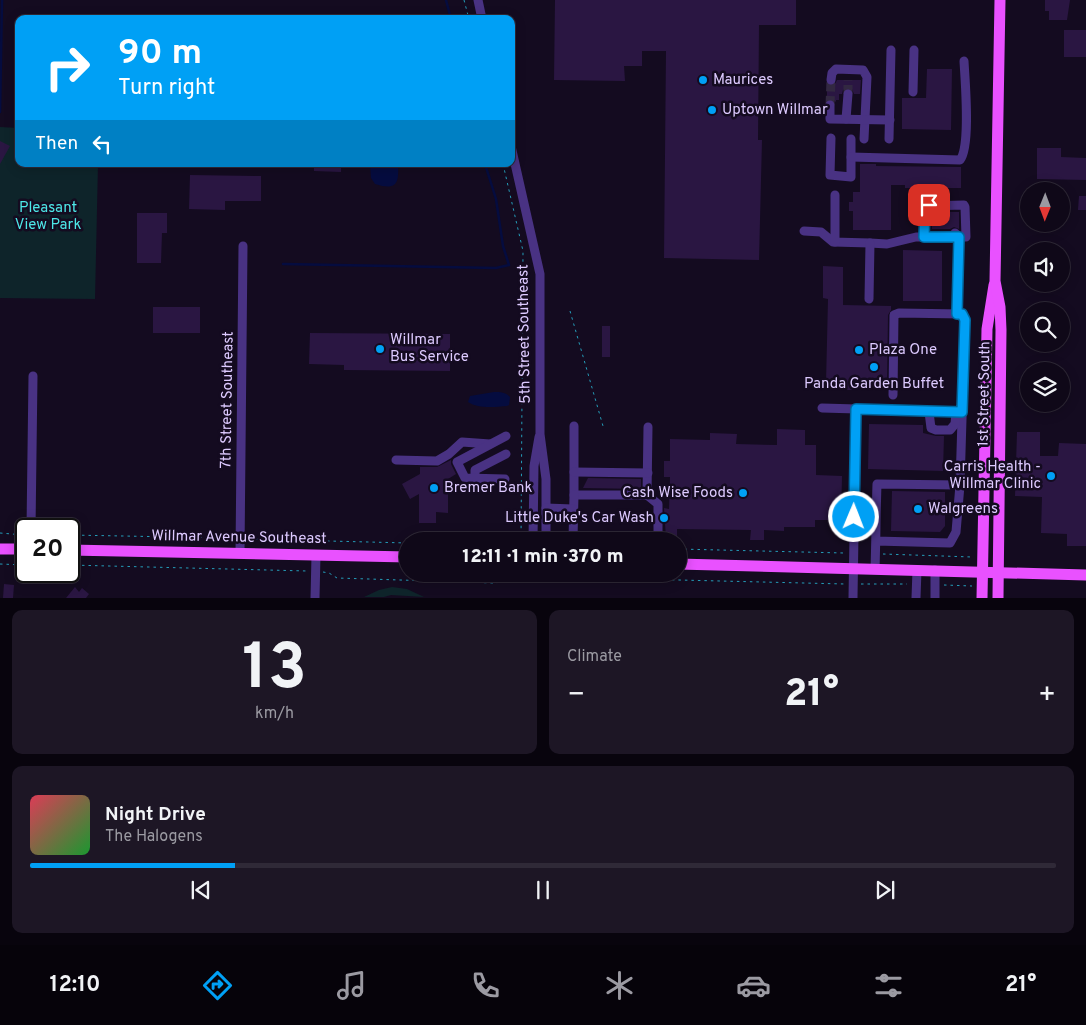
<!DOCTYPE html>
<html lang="en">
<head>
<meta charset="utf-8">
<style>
  :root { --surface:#0f0818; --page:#1d1625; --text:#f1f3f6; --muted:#9b9aa2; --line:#2f2937; --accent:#00a0f5 }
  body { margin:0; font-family:Overpass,sans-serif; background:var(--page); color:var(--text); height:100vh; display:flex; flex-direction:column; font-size:19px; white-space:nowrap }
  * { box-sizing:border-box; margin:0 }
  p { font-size:16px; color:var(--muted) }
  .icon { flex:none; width:28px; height:28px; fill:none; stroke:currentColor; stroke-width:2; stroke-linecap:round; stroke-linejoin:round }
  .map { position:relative; height:598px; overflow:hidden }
  .drawer { display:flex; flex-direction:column; gap:12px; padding:12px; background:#08040d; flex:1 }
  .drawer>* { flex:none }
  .hud { position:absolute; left:15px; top:15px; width:500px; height:152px; border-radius:10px; box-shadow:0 2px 12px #0003,0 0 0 1px var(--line); background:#00a0f5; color:#fff; overflow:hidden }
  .needle { width:32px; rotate:181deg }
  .fabs { position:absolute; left:1020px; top:182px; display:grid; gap:10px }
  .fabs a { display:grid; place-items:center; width:50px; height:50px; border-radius:50%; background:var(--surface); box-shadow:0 2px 12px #0003,0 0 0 1px var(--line); font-size:25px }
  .speed { position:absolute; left:15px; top:518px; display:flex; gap:10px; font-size:25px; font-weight:700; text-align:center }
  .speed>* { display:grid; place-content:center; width:65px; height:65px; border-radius:50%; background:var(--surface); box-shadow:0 2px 12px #0003,0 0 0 1px var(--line); line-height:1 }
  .speed .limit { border:2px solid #111; border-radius:8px; background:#fff; color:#111 }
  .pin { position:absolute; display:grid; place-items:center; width:42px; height:42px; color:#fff; margin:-21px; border-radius:10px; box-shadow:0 2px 8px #0006 }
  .me { position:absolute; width:55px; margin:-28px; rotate:1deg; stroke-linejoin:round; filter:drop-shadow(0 0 4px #0008) }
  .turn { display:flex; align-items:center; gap:18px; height:105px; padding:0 20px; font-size:22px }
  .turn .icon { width:65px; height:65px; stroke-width:2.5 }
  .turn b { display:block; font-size:35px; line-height:42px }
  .then { display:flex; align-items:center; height:48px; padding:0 20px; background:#0003; gap:10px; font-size:19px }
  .big { font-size:38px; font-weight:800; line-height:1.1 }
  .drawer .widget { flex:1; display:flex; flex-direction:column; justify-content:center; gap:8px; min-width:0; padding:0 18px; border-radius:10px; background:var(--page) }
  .drawer .dial { align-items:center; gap:0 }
  .dial b { font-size:65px; line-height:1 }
  .song { display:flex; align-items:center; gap:15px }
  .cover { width:60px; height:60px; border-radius:8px; background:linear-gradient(135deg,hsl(350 70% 55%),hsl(130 70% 35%)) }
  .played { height:5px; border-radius:2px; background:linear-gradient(90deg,var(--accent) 20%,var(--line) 20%) }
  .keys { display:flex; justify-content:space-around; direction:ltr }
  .heat { display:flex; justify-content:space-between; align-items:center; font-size:28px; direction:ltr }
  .drawer .tiles { flex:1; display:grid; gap:12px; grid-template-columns:1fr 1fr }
  .widget:last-child { grid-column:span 2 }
  .trip { position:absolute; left:399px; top:532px; width:288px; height:50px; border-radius:25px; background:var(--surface); box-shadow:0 2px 12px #0003,0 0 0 1px var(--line); font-weight:800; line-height:50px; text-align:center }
  .menu { display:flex; height:80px; justify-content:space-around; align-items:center; background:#06030a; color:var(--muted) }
  .menu .icon { width:35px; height:35px }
  .menu .active { color:var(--accent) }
  .menu b { font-size:22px; color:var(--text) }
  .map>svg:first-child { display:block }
  .green { fill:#0e242a }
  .water { fill:#050c3f }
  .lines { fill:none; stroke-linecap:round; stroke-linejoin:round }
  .stream { stroke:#050c3f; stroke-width:2.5 }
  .building { fill:#2a1642 }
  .minor-tunnel { stroke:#322841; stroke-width:9; stroke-dasharray:9 4.5; stroke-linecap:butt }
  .path { stroke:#249db9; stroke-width:1; stroke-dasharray:2.5 4; stroke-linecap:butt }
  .minor { stroke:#493283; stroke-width:9 }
  .major { stroke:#e951ff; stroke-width:11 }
  .route-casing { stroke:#00689f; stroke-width:12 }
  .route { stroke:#00a0f5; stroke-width:9 }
  .poi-dot { fill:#00a0f5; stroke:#140b20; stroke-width:2 }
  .labels { text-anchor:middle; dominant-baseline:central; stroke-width:5; stroke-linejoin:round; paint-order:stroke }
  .poi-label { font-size:15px; fill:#ddcaff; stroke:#140b20; text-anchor:start }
  .park-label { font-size:15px; fill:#4de7e7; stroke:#140b20 }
  .street-label { font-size:15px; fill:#ddcaff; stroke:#140b20 }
</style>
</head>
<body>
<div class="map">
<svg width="1086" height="598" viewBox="0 0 1086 598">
  <rect width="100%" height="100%" fill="#140b20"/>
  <g class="green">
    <polygon points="0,127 19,128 19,164 98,164 95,299 0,298"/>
    <polygon points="392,587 407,589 424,597 391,595 384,597 364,597 379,590"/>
  </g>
  <g class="water">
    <path d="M370 164H398C399 183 397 191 375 184L371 178Z"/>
    <path d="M494 392C501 392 505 392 510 397L509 405 507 406C495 407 478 409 468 402L470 396Z"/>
  </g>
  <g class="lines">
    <g class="stream">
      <polyline points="446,0 451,19"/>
      <polyline points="0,112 2,0"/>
      <polyline points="283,264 496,268 509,265 503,246 496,199 485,164"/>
    </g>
  </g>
  <g class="building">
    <polygon points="555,0 796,0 796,25 759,25 758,140 762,140 759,260 664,258 666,51 642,51 642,66 624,66 625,81 554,80"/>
    <polygon points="1045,0 1070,0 1067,20 1049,20 1049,11 1045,11"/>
    <rect x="1064" y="30" width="22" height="27"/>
    <polygon points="927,69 952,69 951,130 902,129 902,98 926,98"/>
    <polygon points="837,80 861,80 860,94 854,94 852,89 848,88 843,90 842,94 839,94 839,100 836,100 836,102 833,99 827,99 827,85 834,86"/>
    <polygon points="0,141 10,146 0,164"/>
    <polygon points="1037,148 1061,148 1061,157 1086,158 1086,180 1037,179"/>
    <polygon points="314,164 341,164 341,172 314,171"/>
    <polygon points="860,164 876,164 876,166 961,167 961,188 905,188 905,185 891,185 891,230 853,230 853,211 849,211 849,202 853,202 853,192 860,192"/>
    <polygon points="190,175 261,176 261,201 225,201 225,210 189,209"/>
    <polygon points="1079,196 1086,196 1086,210 1078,210"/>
    <polygon points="932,212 959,212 959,229 954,227 950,229 932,229"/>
    <polygon points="137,213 167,213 167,233 162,233 161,263 137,263"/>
    <polygon points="903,250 942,251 942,301 903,301"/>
    <polygon points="823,266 843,267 843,305 891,306 891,310 888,315 887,384 852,383 852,390 837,390 837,386 831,386 831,383 826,383 828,299 823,298"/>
    <rect x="153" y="307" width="47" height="26"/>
    <rect x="602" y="326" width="8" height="31"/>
    <polygon points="310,333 450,334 450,371 344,370 344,365 309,364"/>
    <polygon points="869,424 923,425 923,433 936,436 944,436 943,471 868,469"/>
    <polygon points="777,429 805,430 805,445 816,445 816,475 842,476 841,520 815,520 815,527 784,527 784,531 764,530 764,540 750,540 751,530 677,529 677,538 666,538 664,508 669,509 670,477 664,477 664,461 670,461 670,439 710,440 710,433 737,434 736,444 777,445"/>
    <polygon points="1017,432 1040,432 1040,456 1058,456 1059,443 1086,444 1086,546 1067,546 1067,534 1041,533 1042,497 1015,496"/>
    <polygon points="451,460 451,464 456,474 448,479 448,513 436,512 436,523 419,523 419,494 410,499 402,484 420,474 420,467 437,467"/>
    <polygon points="588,478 641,479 641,489 583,488"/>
    <polygon points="892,491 945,492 945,526 940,532 891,531"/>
    <polygon points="4,584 14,585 13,598 3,598"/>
    <polygon points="75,587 79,592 82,588 89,594 86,598 66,598"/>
  </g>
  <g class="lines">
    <g class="minor-tunnel">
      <polyline points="848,94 848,80"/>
      <polyline points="830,105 831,80"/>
    </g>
    <g class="path">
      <polyline points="464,0 469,19"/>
      <polyline points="503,164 523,251 521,541"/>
      <polyline points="570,311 603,426"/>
      <polyline points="0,533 24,535"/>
      <polyline points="69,535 230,538"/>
      <polyline points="249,539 408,543"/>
      <polyline points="678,549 844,553"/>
      <polyline points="883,554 972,557"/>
      <polyline points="0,564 26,565"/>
      <polyline points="69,565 307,571"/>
      <polyline points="323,572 329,573 337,578 495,583 522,578 554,577 845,584"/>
      <polyline points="861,584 907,584"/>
      <polyline points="944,585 972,586"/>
    </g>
    <g class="minor">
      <polyline points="478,0 482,19"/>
      <polyline points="831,80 832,73 836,69 863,70 867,77 864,139"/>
      <polyline points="913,92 914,50"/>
      <polyline points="830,105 830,119 890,120"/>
      <polyline points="846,119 848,94"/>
      <polyline points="831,138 830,175 851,177 851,139"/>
      <polyline points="889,139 891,50"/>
      <polyline points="511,146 540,274 540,434 546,479 546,541"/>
      <path d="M851 157 960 160C971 146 965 81 964 61"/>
      <polyline points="804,231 821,232 833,242 870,243 887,244 916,237 966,237 965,207 964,205 926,206 925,237"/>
      <polyline points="955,233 959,237 957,314"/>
      <polyline points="835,242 835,195"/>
      <polyline points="869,299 870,243"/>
      <polyline points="893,395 894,315 899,313 962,314 965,320 960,485 984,485"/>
      <polyline points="822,408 962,412"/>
      <polyline points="929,412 931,428 936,430 950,430 955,424 956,412"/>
      <polyline points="574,426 574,495 647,495 648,427"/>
      <polyline points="396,460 437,461 449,454 462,442 490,444"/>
      <polyline points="574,472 648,473"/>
      <polyline points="475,479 475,470 506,454"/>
      <polyline points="505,479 465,478 457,462 506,436"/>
      <polyline points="574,495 573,540 624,541"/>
      <polyline points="647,495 658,504 658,541"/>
      <polyline points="546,508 573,509"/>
      <polyline points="31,529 33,376"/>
      <polyline points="533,541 534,466 539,437"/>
      <polyline points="240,553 243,246"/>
      <path d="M875 569C876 540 876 512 877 484L960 485 956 532 950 543 876 541"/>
      <polyline points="935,570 935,598"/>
      <polyline points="315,598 316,555"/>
      <polyline points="853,598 856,409"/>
      <polyline points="916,598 917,570"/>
    </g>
    <g class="major">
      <polyline points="0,549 26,549"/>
      <polyline points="69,550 408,557"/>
      <polyline points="678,564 1086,575"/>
      <polyline points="982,598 987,329 994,285"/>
      <polyline points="998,598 1001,330 1000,307 995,281 1000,0"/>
    </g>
  </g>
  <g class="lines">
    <g class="route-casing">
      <polyline id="route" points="854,517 856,409 962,412 965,320 962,314 957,314 959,237 924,237 925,208 929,205"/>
    </g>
    <use href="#route" class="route"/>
  </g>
  <g class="poi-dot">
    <circle cx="703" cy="80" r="5"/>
    <circle cx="712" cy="110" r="5"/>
    <circle cx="380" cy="349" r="5"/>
    <circle cx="859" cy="350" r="5"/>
    <circle cx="874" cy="367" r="5"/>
    <circle cx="1051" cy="476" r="5"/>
    <circle cx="434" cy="488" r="5"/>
    <circle cx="743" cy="493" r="5"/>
    <circle cx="918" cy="509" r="5"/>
    <circle cx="664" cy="518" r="5"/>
  </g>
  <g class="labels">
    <g class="poi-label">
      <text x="713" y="80">Maurices</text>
      <text x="722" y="110">Uptown Willmar</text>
      <text x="390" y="340">Willmar<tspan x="390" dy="17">Bus Service</tspan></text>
      <text x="869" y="350">Plaza One</text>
      <text x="874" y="384" text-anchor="middle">Panda Garden Buffet</text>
      <text x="1041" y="467" text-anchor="end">Carris Health -<tspan x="1041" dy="17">Willmar Clinic</tspan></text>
      <text x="444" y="488">Bremer Bank</text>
      <text x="733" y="493" text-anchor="end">Cash Wise Foods</text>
      <text x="928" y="509">Walgreens</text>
      <text x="654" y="518" text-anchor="end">Little Duke's Car Wash</text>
    </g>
    <g class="park-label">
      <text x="48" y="208">Pleasant<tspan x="48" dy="17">View Park</tspan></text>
    </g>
    <g class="street-label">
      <text transform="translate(525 334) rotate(-91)">5th Street Southeast</text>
      <text transform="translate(985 394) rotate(-89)">1st Street South</text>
      <text transform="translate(228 400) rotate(-89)">7th Street Southeast</text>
      <text transform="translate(239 538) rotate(1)">Willmar Avenue Southeast</text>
    </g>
  </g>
</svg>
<div class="fabs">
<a><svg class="needle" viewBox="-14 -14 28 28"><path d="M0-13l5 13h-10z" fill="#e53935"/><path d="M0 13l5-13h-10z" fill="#9b9aa2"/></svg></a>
<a><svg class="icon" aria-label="sound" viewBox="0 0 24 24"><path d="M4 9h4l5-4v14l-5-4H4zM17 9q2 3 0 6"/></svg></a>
<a><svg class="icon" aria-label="search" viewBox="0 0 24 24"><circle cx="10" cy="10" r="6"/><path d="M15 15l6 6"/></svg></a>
<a><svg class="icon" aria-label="layers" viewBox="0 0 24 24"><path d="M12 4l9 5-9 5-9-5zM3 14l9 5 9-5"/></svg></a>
</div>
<div class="speed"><div class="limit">20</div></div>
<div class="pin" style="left:929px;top:205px;background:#d93025"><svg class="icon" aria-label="arrive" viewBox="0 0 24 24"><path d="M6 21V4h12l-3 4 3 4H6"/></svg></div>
<svg class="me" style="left:854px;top:517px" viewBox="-20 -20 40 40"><circle r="17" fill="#00a0f5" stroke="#fff" stroke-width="3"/><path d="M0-11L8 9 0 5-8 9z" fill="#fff"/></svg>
<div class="trip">12:11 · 1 min · 370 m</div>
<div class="hud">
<div class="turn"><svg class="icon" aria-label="right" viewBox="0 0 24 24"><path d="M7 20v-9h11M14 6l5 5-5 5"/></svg><div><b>90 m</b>Turn right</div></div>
<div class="then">Then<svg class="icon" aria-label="left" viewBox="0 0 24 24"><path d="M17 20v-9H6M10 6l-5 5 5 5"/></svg></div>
</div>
</div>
<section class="drawer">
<div class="tiles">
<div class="widget dial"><b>13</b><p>km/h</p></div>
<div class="widget"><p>Climate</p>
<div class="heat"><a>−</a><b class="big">21°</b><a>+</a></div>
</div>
<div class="widget">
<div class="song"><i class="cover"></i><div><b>Night Drive</b><p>The Halogens</p></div></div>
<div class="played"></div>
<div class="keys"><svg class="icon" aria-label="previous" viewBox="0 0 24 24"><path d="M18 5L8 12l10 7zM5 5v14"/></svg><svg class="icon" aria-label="pause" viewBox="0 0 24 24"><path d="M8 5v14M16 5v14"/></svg><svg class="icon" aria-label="next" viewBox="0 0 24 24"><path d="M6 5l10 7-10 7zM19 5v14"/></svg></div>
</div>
</div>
</section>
<nav class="menu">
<b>12:10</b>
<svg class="icon active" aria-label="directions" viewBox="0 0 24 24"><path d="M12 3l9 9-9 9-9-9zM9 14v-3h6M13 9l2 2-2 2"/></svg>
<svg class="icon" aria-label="music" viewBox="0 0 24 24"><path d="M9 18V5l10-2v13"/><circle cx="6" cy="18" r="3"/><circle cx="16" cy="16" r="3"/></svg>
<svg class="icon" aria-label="phone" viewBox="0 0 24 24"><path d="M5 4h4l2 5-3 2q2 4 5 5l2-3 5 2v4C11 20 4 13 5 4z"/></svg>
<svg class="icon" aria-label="climate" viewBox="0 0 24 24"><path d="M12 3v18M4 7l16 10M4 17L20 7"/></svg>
<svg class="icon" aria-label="car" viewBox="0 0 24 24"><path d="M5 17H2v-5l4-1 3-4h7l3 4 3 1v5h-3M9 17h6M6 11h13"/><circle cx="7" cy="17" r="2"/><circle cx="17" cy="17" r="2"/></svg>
<svg class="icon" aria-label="filters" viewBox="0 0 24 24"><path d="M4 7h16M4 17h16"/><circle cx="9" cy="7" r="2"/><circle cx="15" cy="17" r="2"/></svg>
<b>21°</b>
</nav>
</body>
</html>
